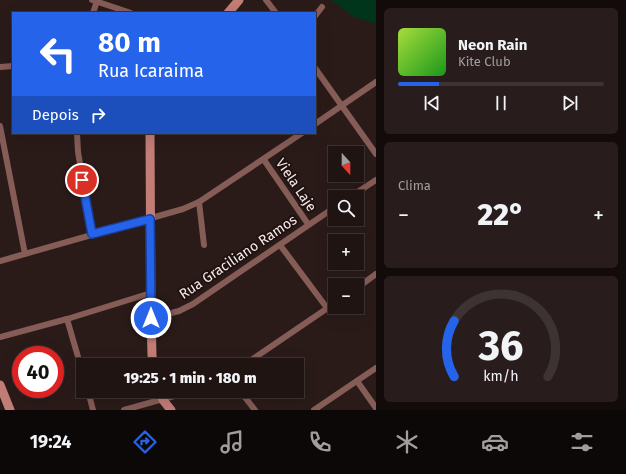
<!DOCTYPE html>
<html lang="pt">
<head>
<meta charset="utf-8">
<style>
  :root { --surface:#201413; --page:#281d1c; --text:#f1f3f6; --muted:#a29ea0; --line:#3d3333; --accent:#2563eb }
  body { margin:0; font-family:"Fira Sans",sans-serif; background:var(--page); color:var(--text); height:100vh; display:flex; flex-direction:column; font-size:15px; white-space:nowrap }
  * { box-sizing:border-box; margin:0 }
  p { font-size:13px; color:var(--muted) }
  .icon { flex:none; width:22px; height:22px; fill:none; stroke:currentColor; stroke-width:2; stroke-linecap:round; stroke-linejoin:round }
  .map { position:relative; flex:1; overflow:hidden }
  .details { display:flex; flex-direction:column; gap:8px; padding:8px; background:#120b0a; width:250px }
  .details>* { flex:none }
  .top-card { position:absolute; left:12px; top:12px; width:304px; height:122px; border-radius:0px; box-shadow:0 4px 16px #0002,0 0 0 1px var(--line); background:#2563eb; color:#fff; overflow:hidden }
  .needle { width:26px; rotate:159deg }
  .controls { position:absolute; left:328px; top:146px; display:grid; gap:8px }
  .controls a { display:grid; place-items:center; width:36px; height:36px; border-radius:0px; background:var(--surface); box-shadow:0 4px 16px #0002,0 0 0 1px var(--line); font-size:20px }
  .speed { position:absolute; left:12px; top:346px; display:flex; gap:8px; font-size:20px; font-weight:700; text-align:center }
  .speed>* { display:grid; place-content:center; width:52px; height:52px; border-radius:50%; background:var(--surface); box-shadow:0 4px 16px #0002,0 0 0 1px var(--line); line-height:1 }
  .speed .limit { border:6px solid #d22; background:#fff; color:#111 }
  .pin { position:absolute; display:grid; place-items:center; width:34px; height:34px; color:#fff; margin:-17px; border:2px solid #fff; border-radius:50%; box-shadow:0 1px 4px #0007 }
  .me { position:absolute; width:44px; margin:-22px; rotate:0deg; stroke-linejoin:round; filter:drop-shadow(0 0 3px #0008) }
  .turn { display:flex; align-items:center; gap:14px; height:84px; padding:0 20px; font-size:18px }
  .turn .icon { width:52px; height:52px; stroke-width:2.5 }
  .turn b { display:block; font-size:28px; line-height:34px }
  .then { display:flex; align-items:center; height:38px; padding:0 20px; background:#0003; gap:8px; font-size:15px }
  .big { font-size:30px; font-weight:800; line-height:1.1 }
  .details .tile { flex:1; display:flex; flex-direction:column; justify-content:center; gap:6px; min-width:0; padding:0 14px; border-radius:6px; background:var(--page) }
  .details .dial { align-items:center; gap:0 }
  .dial svg { height:104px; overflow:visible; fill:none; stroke:var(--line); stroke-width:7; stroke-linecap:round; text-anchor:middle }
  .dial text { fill:var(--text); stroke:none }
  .song { display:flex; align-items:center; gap:12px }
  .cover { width:48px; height:48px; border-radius:6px; background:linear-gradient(135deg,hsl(80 70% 55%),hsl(120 70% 35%)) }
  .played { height:4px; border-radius:2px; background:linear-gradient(90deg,var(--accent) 20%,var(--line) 20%) }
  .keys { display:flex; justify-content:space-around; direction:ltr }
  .heat { display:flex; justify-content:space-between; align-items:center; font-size:22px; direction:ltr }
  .trip { position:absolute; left:76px; top:358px; width:228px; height:40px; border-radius:0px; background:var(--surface); box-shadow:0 4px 16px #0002,0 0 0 1px var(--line); font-weight:800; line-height:40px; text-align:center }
  .tab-bar { display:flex; height:64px; justify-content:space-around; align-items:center; background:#0d0808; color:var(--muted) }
  .tab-bar .icon { width:28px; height:28px }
  .tab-bar .current { color:var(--accent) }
  .tab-bar b { font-size:18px; color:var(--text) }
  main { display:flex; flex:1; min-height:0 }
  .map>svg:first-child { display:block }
  .green { fill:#00341b }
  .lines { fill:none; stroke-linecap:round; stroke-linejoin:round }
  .street { stroke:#865c57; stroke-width:6 }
  .secondary { stroke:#c27d76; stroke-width:9 }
  .route-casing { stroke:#184099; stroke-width:10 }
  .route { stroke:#2563eb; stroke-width:7 }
  .labels { text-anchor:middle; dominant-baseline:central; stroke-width:4; stroke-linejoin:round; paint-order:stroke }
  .street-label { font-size:14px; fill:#f5eae9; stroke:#201210 }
</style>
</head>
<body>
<main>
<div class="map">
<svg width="376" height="410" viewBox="0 0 376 410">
  <rect width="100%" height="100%" fill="#2a1b19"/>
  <polygon class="green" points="331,0 376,0 376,24 354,17"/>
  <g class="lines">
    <g class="street">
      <polyline points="92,0 131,13"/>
      <polyline points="266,0 276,13"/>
      <polyline points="93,13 97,1"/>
      <polyline points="315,16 322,7"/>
      <polyline points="0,67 13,66"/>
      <polyline points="315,68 376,154"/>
      <polyline points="315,124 376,82"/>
      <polyline points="0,126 25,254"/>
      <polyline points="77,133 78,152 92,234"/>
      <polyline points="264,160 308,224"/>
      <polyline points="350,197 376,180"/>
      <polyline points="199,202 204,245"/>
      <polyline points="280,245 327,308"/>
      <polyline points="0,261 183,209 199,202 302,133"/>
      <polyline points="357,288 376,274"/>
      <polyline points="151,318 179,311 193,304 335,207"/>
      <polyline points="67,319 83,374"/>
      <polyline points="0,337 67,319 151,293"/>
      <polyline points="244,365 335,303"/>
      <polyline points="357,381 376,408"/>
      <polyline points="88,391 93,410"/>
      <polyline points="240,391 255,410"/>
      <polyline points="124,410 192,391"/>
      <polyline points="314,410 376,368"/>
    </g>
    <g class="secondary">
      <polyline points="228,13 239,0"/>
      <polyline points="150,133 151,318 152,355 153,365"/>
      <polyline points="0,385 10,410"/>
      <polyline points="160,391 163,400 171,410"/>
    </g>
  </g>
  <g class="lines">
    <g class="route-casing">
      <polyline id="route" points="82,180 92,234 150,219 151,318"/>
    </g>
    <use href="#route" class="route"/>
  </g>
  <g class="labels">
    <g class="street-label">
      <text transform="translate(296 185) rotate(56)">Viela Laje</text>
      <text transform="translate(238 257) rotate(-34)">Rua Graciliano Ramos</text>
    </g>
  </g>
</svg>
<div class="controls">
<a><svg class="needle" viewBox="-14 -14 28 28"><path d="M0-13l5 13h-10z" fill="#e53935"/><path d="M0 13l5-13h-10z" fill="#a29ea0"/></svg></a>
<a><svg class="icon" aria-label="search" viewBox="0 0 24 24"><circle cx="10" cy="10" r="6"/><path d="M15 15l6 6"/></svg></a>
<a>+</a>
<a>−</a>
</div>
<div class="speed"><div class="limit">40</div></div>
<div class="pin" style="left:82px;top:180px;background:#d93025"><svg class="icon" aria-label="arrive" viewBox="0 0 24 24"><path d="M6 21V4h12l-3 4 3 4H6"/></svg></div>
<svg class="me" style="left:151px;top:318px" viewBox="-20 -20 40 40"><circle r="17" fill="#2563eb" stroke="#fff" stroke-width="3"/><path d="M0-11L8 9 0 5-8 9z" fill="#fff"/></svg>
<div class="trip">19:25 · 1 min · 180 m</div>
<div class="top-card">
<div class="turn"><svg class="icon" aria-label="left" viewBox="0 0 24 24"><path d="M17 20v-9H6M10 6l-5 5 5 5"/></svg><div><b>80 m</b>Rua Icaraima</div></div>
<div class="then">Depois<svg class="icon" aria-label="right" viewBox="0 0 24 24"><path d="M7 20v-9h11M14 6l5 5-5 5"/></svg></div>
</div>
</div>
<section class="details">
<div class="tile">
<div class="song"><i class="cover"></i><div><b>Neon Rain</b><p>Kite Club</p></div></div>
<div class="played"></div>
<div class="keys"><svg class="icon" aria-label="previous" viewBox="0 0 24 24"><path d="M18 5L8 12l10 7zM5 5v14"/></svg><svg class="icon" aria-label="pause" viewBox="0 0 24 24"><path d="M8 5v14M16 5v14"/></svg><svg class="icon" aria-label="next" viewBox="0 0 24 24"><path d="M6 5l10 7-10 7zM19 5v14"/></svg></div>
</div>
<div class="tile"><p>Clima</p>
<div class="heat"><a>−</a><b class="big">22°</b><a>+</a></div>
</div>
<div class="tile dial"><svg viewBox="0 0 100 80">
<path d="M14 69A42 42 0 1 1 86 69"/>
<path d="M14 69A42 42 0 0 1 14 26" stroke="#2563eb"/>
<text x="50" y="56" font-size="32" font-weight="700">36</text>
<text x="50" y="72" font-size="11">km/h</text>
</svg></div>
</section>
</main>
<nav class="tab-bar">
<b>19:24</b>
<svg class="icon current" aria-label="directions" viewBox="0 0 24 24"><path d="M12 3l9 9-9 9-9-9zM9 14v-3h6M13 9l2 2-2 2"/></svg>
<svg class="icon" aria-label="music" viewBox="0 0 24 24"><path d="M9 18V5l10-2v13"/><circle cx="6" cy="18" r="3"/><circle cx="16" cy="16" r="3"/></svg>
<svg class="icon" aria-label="phone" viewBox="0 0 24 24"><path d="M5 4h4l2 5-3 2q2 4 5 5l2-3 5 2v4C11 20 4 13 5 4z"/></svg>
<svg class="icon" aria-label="climate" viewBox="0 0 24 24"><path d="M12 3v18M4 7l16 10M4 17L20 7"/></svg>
<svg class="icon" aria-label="car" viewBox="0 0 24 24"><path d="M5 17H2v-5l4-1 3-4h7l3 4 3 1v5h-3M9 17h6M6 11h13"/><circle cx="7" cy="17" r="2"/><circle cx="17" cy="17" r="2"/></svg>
<svg class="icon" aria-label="filters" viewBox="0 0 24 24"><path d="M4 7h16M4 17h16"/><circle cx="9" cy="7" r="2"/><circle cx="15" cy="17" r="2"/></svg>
</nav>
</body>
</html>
